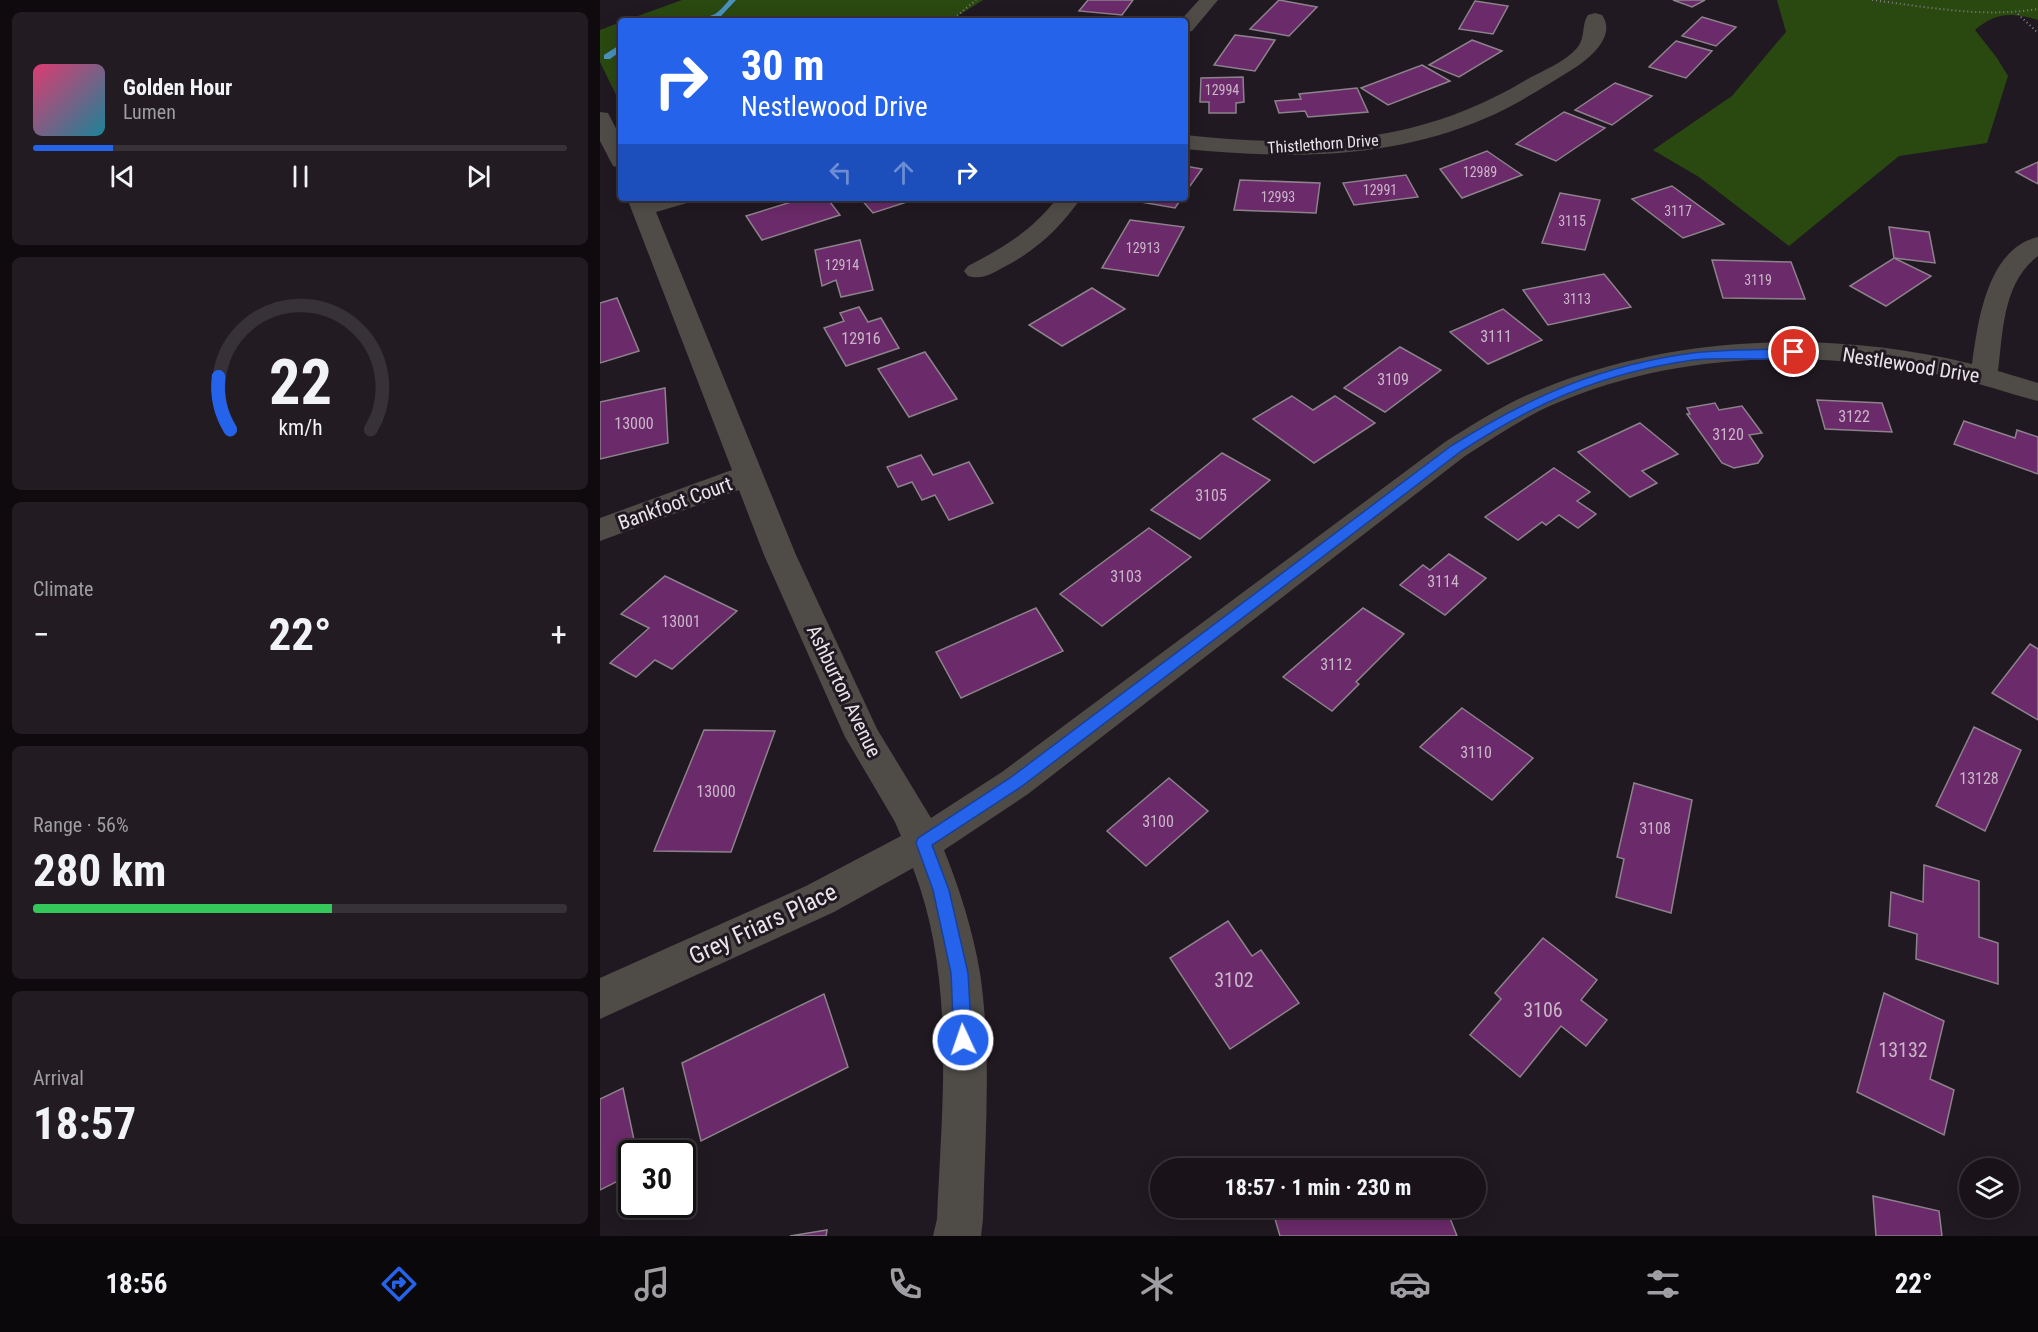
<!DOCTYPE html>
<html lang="en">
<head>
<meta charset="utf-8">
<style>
  :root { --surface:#191319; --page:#221c22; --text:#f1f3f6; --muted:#9f9ea2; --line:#373238; --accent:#2563eb }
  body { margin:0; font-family:"Roboto Condensed",sans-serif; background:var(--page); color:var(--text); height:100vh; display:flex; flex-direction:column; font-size:22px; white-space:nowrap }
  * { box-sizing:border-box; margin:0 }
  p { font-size:20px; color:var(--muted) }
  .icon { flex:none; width:33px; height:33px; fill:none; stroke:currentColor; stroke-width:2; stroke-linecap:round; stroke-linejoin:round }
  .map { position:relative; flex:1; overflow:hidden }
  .drawer { display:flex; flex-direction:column; gap:12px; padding:12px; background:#0e0a0e; width:600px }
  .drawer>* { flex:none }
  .top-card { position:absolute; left:18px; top:18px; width:570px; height:183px; border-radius:6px; box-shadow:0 3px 15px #0003,0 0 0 2px var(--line); background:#2563eb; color:#fff; overflow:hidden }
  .fabs { position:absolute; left:1359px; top:1158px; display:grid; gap:12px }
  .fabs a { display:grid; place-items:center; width:60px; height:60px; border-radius:50%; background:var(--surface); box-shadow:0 3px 15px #0003,0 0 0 2px var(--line); font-size:30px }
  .speed { position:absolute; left:18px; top:1140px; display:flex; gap:12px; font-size:30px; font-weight:700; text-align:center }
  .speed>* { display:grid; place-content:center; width:78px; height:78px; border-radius:50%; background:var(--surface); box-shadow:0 3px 15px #0003,0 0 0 2px var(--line); line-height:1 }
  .speed .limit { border:3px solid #111; border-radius:9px; background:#fff; color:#111 }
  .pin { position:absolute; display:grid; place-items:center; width:51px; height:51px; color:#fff; margin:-26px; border:3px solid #fff; border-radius:50%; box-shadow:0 2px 6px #0007 }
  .me { position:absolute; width:66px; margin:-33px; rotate:357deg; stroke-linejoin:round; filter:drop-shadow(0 0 4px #0008) }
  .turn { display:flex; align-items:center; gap:21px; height:126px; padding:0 24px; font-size:27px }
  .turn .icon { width:78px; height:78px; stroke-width:2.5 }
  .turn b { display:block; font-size:42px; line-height:51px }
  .lanes { display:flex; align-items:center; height:57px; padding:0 24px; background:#0003; justify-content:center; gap:30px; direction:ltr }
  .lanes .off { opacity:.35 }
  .big { font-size:45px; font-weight:700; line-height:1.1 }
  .drawer .card { flex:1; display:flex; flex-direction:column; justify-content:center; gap:9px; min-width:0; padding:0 21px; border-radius:9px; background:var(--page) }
  .drawer .dial { align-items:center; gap:0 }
  .dial svg { height:156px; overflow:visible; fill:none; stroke:var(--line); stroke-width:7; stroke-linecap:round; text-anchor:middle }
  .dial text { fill:var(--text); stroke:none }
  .song { display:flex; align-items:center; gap:18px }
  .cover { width:72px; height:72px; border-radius:9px; background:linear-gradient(135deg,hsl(340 70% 55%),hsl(190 70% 35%)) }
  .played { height:6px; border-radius:3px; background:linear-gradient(90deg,var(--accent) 15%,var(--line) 15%) }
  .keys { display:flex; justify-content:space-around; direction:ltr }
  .heat { display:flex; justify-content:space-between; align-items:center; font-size:33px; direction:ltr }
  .charge { height:9px; border-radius:4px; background:linear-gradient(90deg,#34c759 56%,var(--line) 0) }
  .trip { position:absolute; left:550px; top:1158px; width:336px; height:60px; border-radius:30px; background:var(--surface); box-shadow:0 3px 15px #0003,0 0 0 2px var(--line); font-weight:700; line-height:60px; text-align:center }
  .tab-bar { display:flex; height:96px; justify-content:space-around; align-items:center; background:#0a080a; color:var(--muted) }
  .tab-bar .icon { width:42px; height:42px }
  .tab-bar .on { color:var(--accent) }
  .tab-bar b { font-size:27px; color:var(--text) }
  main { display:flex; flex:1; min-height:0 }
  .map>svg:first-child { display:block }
  .green { fill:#2a4911 }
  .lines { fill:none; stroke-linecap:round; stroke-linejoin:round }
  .stream { fill:#4a91bd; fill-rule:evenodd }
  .building { fill:#6b2a69; stroke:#8c828b; stroke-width:1.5 }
  .path { stroke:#867f85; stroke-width:2; stroke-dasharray:1 3; stroke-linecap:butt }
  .minor { fill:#4f4c48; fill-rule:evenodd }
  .route { fill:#2563eb; stroke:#184099; stroke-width:1.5 }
  .labels { text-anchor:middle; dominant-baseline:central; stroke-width:6; stroke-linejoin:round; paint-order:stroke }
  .far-number-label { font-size:14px; fill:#cab6c9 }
  .far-street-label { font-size:16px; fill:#eae4e9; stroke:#211921 }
  .number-label { font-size:16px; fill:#cab6c9 }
  .street-label { font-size:20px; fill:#eae4e9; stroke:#211921 }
  .near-number-label { font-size:20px; fill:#cab6c9 }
  .near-street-label { font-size:24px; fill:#eae4e9; stroke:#211921 }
</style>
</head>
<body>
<main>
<section class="drawer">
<div class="card">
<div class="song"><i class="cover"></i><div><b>Golden Hour</b><p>Lumen</p></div></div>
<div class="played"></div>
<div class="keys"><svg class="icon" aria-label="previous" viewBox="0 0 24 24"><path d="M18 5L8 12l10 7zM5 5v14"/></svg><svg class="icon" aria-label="pause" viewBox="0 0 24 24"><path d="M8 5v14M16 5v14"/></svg><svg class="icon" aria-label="next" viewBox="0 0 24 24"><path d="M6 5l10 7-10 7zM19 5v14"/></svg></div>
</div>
<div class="card dial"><svg viewBox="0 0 100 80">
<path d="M14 69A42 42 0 1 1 86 69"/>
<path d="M14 69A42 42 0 0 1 8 42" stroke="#2563eb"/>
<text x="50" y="56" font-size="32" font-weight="700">22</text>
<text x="50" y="72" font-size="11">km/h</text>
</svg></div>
<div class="card"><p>Climate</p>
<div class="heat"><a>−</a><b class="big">22°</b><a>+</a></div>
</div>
<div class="card"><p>Range · 56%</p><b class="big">280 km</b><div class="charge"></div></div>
<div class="card"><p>Arrival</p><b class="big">18:57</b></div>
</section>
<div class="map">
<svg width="1438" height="1236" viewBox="0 0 1438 1236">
  <rect width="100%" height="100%" fill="#211921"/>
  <g class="green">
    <polygon points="82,0 383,0 351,20 340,21 24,21"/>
    <path d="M1177 0H1438V20C1413 12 1395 12 1375 30L1397 58 1408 76 1387 143 1299 156 1189 246 1099 177 1053 150 1132 96 1186 32Z"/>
    <polygon points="21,22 21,105 0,62 0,30"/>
  </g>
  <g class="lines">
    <g class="stream">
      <path d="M129 0H136L121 16 109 21H61C75 11 97 23 115 14 120 11 125 5 129 0Z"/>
      <polygon points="18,46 21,46 21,51 10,59 4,59 4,55"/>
    </g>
  </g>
  <g class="building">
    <polygon points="488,0 533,0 522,15 479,11"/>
    <polygon points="679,0 717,7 689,36 650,29"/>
    <polygon points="1073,0 1105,0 1092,7"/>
    <polygon points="875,1 908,6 893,34 859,29"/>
    <polygon points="1102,17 1136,27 1116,46 1082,36"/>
    <polygon points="635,35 675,40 655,71 614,65"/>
    <polygon points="872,40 902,51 859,77 829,65"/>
    <polygon points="1076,41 1112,51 1086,78 1049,67"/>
    <polygon points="822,65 850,81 788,105 761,88"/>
    <polygon points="643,77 644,102 636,103 636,113 609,113 609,102 600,102 601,78"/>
    <polygon points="1015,83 1052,96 1012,125 975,110"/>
    <polygon points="757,88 768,112 708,117 705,111 679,113 675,101 701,99 699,94"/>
    <polygon points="964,112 1005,128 956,161 916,144"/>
    <polygon points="887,151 922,175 862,198 840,169"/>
    <polygon points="1438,162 1438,184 1416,172"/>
    <polygon points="585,166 602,169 585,193"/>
    <polygon points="806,175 818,197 754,205 743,183"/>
    <polygon points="640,180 720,183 716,213 634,210"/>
    <polygon points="1072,186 1124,224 1083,238 1032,199"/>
    <polygon points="960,193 1000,200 985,250 942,243"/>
    <polygon points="204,198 227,198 240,215 162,240 146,216"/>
    <polygon points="260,198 319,198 273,213"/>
    <polygon points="537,198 582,198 575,208 535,201"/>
    <polygon points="530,220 584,227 558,276 502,268"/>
    <polygon points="1289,227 1329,232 1335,263 1294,258"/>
    <polygon points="260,240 273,290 241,297 236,280 222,286 215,250"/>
    <polygon points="1294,258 1331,276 1286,306 1250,286"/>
    <polygon points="1112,260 1191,262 1205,299 1123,298"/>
    <polygon points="1004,274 1031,307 948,325 923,290"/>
    <polygon points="492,288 525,309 462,346 429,325"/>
    <polygon points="17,298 39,351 0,363 0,303"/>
    <polygon points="259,307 268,322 281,318 299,348 246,366 224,328 244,321 240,313"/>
    <polygon points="903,309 942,340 888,364 850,332"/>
    <polygon points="800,347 841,370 785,412 744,388"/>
    <polygon points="325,352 357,399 309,417 278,369"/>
    <polygon points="65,388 68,443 0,459 0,402"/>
    <polygon points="692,396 713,410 735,396 775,423 714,463 653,419"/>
    <polygon points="1217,400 1282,403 1292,432 1225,429"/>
    <polygon points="1115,403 1119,410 1142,406 1162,433 1149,435 1163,456 1158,463 1134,468 1122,463 1087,414 1090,414 1087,408"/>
    <polygon points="1364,421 1415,438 1417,430 1438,437 1438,474 1354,444"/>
    <polygon points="1040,423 1078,454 1042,471 1057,483 1030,497 978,452"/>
    <polygon points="622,453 670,480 600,539 551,510"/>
    <polygon points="321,455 333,475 369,462 393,503 349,520 335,495 322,500 312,482 298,487 287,467"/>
    <polygon points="954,468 990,492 977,501 996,514 978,528 959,515 946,525 942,522 918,540 885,517"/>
    <polygon points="549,528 591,557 502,626 460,594"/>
    <polygon points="849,554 886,578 845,615 800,585 823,565 830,570"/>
    <polygon points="65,576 137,611 72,669 55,660 36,677 10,663 49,628 21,614"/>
    <polygon points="436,608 463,651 361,698 336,652"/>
    <polygon points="763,608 804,634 756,682 759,684 732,711 683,677"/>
    <polygon points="1430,644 1438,649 1438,720 1392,693"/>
    <polygon points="862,708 933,758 892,800 820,747"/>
    <polygon points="1374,727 1421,750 1385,831 1336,806"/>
    <polygon points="104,730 175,731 131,852 54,851"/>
    <polygon points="569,778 608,811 546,866 507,831"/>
    <polygon points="1034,783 1092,800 1071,913 1016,897 1024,859 1017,857"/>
    <polygon points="1324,865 1379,881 1379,937 1398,943 1398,984 1316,959 1317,934 1289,926 1291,892 1323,902"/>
    <polygon points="628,921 652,956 661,950 699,1003 630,1049 570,958"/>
    <polygon points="943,938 997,980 981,1000 1007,1020 986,1046 961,1026 920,1077 870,1035 901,999 895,993"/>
    <polygon points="1284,993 1344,1021 1330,1079 1354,1090 1344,1135 1257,1092"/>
    <polygon points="224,994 248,1067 101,1141 82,1063"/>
    <polygon points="23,1088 37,1154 32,1154 32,1174 0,1190 0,1099"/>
    <polygon points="1273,1196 1339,1211 1342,1236 1276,1236"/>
    <polygon points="691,1208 846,1208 857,1236 680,1236 675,1219 693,1213"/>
    <polygon points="227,1230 226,1236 190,1236"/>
  </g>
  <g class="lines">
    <g class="path">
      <path d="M1272 0C1328 7 1382 18 1438 9"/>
      <polyline points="1418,14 1438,33"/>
      <polyline points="351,21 376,0"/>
    </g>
    <g class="minor">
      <polygon points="599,0 618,0 592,31 585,33 585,21 580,21"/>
      <path d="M995 13 1002 15C1017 36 989 59 973 69 945 86 917 105 886 118 790 160 687 159 585 149V135C711 148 815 146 926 80 942 71 965 62 977 48 986 38 981 25 988 15Z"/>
      <polygon points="0,112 8,113 21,138 21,168 13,166 0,141"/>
      <path d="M27 198H91L87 203 56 212 196 555 277 729 331 818 402 772 845 442C873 425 901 406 932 393 1069 334 1228 329 1372 364 1378 321 1387 249 1438 237V256C1403 282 1403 331 1398 371L1438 383V401C1410 394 1383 384 1355 378 1221 349 1078 350 952 405 921 419 893 438 865 456L428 794 344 850C360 890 373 931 380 973 392 1054 385 1138 383 1219L381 1236H333L337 1219C342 1103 356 979 313 868L234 912 0 1019V978L206 886 301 836 295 822 245 737 164 555 139 490 0 541V518L132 470Z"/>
      <path d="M457 198H481C460 228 437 250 404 267 391 274 382 280 368 276L364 271 368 266C403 248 433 230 457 198Z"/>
    </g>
  </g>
  <path class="route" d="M1194 349 1200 352 1198 355C1165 363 1127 356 1093 360 1002 373 935 403 860 452L421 787 332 845 349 890 368 973 372 1040 370 1046 363 1048 357 1046 354 1040 351 973 333 890 316 843 318 838 410 778 851 446C929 397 1001 365 1093 353 1126 349 1161 350 1194 349Z"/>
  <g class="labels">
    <g class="far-number-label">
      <text x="622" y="90">12994</text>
      <text x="880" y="172">12989</text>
      <text x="780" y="190">12991</text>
      <text x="678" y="197">12993</text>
      <text x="1078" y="211">3117</text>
      <text x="972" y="221">3115</text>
      <text x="543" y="248">12913</text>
      <text x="242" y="265">12914</text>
      <text x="1158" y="280">3119</text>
      <text x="977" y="299">3113</text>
    </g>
    <g class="far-street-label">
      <text transform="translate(723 144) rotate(-4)">Thistlethorn Drive</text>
    </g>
    <g class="number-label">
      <text x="896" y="336">3111</text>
      <text x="261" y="338">12916</text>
      <text x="793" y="379">3109</text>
      <text x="1254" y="416">3122</text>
      <text x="34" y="423">13000</text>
      <text x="1128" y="434">3120</text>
      <text x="611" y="495">3105</text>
      <text x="526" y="576">3103</text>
      <text x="843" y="581">3114</text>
      <text x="81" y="621">13001</text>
      <text x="736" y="664">3112</text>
      <text x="876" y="752">3110</text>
      <text x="1379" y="778">13128</text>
      <text x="116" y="791">13000</text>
      <text x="558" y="821">3100</text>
      <text x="1055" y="828">3108</text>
    </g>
    <g class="street-label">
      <text transform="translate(1311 365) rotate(9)">Nestlewood Drive</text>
      <text transform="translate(75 503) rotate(-20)">Bankfoot Court</text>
      <text transform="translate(244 691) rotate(64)">Ashburton Avenue</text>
    </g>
    <g class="near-number-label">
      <text x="634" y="980">3102</text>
      <text x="943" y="1010">3106</text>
      <text x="1303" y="1050">13132</text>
    </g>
    <g class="near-street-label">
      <text transform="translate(163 924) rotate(-25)">Grey Friars Place</text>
    </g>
  </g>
</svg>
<div class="fabs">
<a><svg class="icon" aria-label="layers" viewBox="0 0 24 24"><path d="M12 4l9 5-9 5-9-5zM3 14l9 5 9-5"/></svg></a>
</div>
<div class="speed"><div class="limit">30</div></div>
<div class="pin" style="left:1194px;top:352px;background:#d93025"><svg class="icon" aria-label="arrive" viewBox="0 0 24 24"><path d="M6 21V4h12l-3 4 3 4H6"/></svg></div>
<svg class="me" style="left:363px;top:1040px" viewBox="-20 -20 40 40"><circle r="17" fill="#2563eb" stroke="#fff" stroke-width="3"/><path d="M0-11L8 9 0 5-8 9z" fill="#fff"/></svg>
<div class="trip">18:57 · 1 min · 230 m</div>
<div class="top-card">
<div class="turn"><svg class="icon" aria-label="right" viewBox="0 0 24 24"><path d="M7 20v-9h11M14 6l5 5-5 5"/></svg><div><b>30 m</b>Nestlewood Drive</div></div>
<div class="lanes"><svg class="icon off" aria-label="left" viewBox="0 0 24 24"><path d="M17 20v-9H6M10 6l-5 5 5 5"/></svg><svg class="icon off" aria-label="ahead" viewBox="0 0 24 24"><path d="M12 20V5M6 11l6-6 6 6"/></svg><svg class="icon" aria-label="right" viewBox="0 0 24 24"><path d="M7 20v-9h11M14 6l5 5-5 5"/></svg></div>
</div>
</div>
</main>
<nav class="tab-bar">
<b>18:56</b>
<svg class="icon on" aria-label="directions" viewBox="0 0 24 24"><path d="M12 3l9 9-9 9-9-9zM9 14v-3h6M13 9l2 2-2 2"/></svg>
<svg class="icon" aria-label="music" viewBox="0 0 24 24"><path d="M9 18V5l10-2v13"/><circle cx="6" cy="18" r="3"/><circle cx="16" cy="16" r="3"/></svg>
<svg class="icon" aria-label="phone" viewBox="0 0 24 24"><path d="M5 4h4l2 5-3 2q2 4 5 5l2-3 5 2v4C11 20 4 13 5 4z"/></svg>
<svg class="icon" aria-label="climate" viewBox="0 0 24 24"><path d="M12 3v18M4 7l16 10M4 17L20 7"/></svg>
<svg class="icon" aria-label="car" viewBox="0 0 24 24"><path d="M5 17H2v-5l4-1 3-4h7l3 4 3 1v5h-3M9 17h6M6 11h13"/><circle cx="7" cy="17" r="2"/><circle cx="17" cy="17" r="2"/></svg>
<svg class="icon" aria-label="filters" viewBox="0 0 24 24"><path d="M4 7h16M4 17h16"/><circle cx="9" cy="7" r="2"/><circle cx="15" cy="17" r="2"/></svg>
<b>22°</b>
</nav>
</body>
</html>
